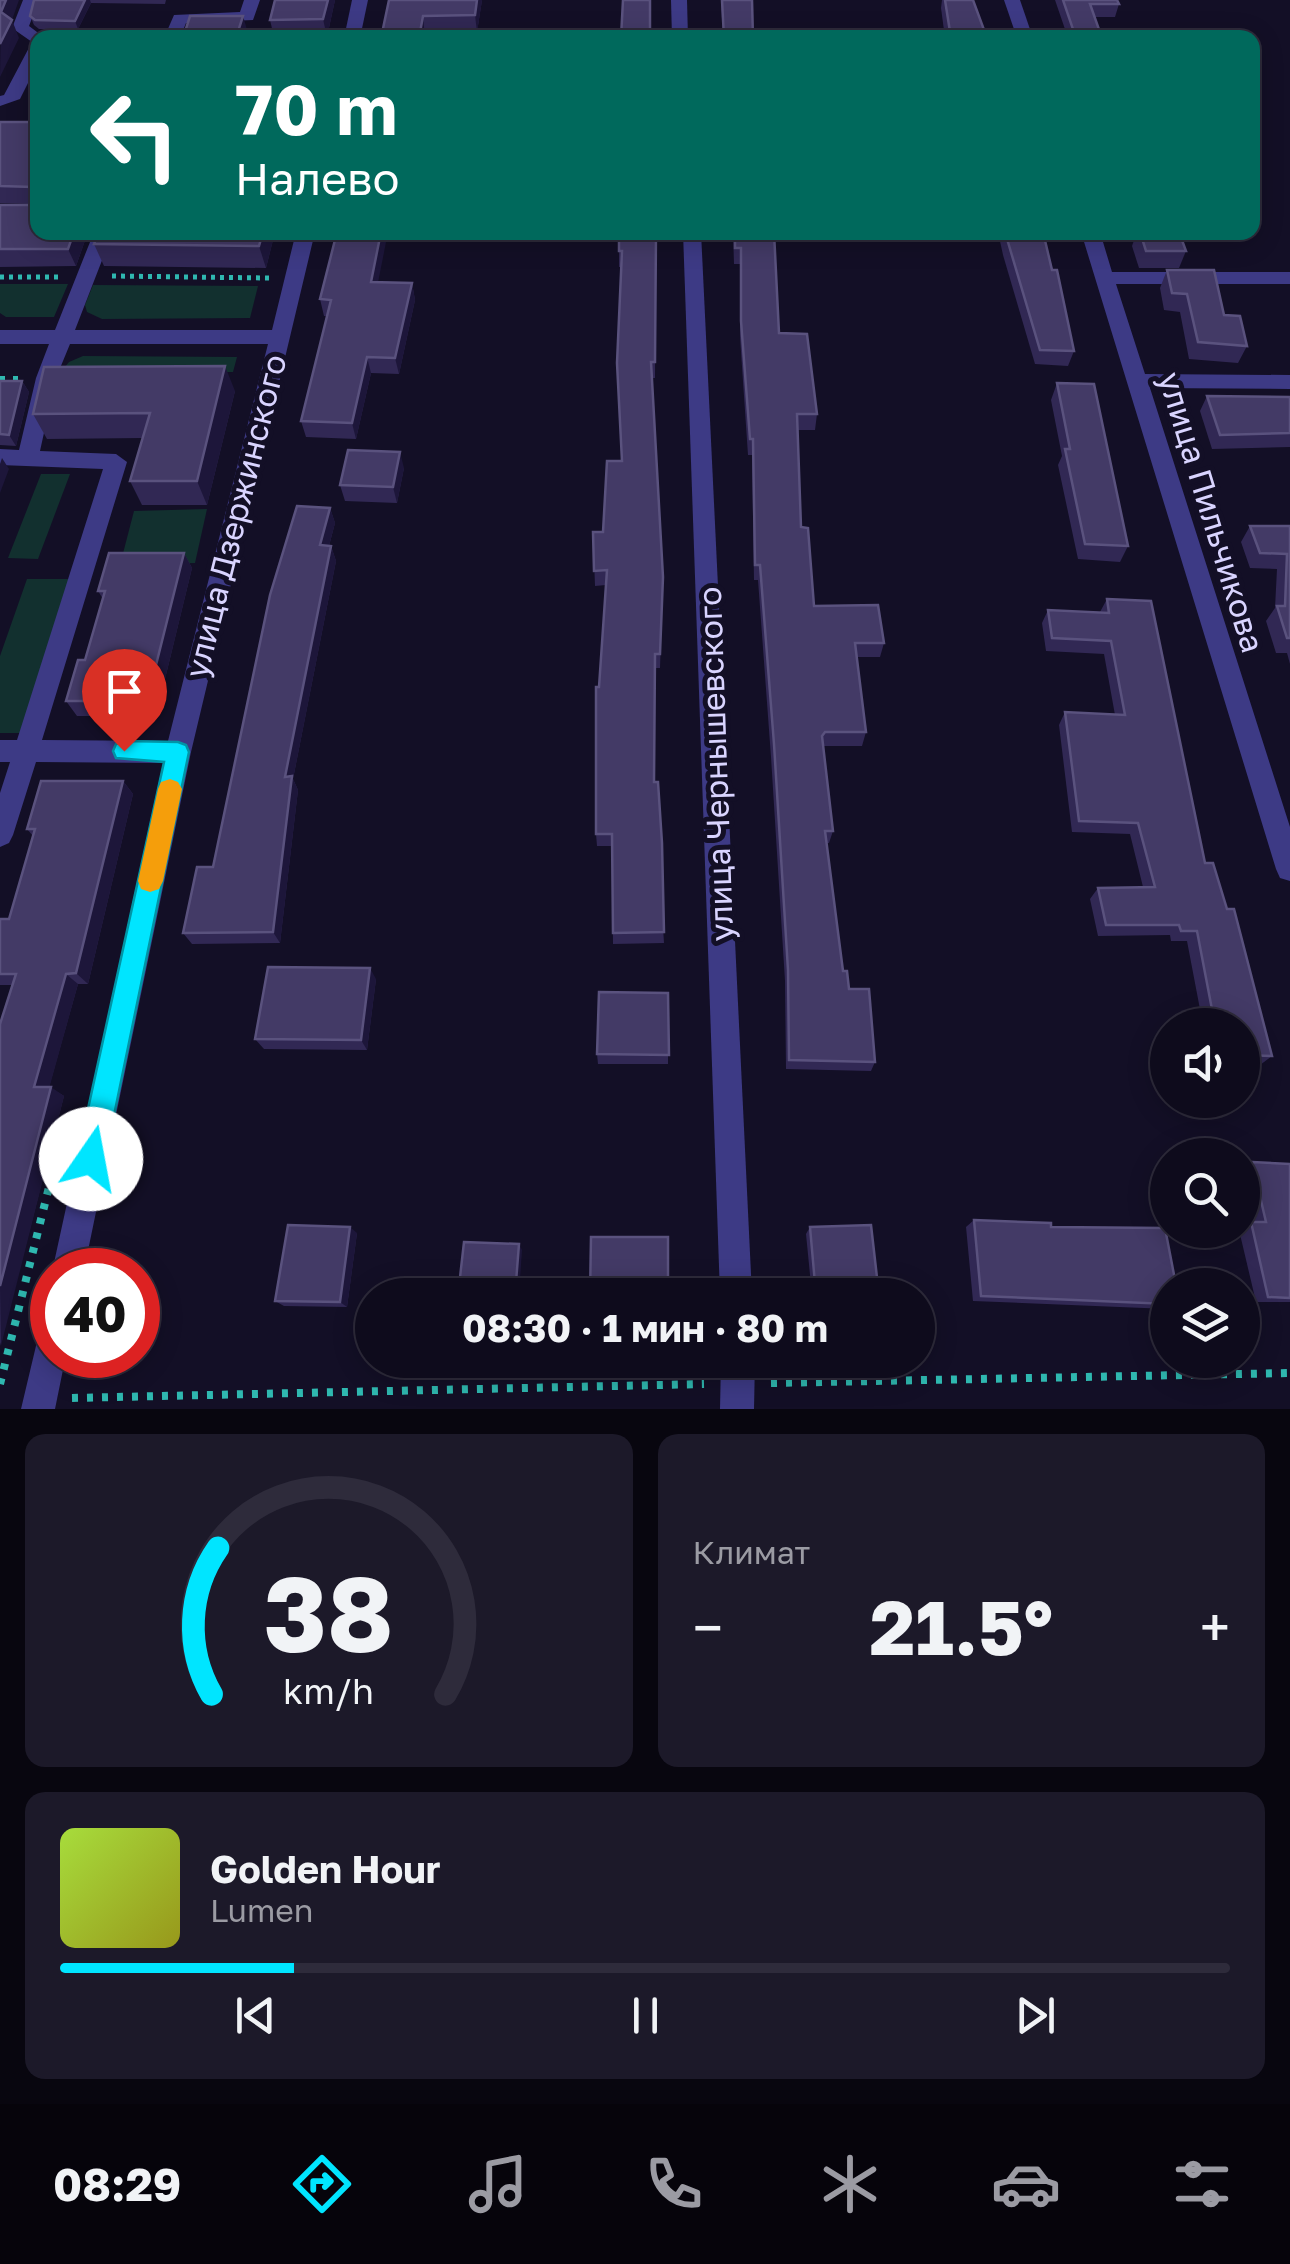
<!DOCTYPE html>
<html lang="ru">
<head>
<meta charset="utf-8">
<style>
  :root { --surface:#0e0b1c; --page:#1c1929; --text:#f1f3f6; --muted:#9b9ba3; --line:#2e2b3b; --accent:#00e5ff }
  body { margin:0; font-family:"Golos Text",sans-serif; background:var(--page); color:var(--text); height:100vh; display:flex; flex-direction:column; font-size:38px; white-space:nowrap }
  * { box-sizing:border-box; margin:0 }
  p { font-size:32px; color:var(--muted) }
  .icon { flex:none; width:55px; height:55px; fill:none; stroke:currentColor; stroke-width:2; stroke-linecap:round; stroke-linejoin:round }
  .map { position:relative; height:1409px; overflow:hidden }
  .side { display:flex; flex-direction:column; gap:25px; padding:25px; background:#08060f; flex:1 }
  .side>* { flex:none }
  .top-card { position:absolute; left:30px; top:30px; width:1230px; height:210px; border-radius:20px; box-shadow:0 5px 25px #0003,0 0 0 2px var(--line); background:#00695c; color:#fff; overflow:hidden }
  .controls { position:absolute; left:1150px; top:1008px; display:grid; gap:20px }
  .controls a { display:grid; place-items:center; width:110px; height:110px; border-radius:50%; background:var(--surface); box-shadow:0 5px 25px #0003,0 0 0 2px var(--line); font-size:50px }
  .speed { position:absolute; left:30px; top:1248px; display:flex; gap:20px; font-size:50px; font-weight:700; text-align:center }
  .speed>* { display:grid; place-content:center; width:130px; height:130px; border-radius:50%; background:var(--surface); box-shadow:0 5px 25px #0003,0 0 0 2px var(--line); line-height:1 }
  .speed .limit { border:15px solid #d22; background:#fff; color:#111 }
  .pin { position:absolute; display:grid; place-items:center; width:85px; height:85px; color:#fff; margin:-102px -42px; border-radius:50% 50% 50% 0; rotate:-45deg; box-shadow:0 0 10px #0007 }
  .pin .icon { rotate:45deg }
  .me { position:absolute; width:110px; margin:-55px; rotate:12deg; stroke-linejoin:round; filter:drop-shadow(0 0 8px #0008) }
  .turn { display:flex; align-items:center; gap:35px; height:210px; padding:0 40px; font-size:45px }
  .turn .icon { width:130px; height:130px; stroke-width:2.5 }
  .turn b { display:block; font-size:70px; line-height:85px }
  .big { font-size:75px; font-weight:700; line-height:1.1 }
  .side .card { flex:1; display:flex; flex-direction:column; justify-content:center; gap:15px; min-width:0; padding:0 35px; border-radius:20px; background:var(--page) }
  .side .dial { align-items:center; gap:0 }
  .dial svg { height:260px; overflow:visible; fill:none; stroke:var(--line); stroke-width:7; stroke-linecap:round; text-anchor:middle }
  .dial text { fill:var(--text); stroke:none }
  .song { display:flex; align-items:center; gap:30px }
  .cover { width:120px; height:120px; border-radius:15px; background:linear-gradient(135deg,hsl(80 70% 55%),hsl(60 70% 35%)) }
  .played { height:10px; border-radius:5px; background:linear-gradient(90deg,var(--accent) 20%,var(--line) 20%) }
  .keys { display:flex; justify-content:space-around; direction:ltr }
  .heat { display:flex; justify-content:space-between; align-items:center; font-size:55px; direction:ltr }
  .side .tiles { flex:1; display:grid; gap:25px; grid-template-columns:1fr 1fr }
  .card:last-child { grid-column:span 2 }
  .trip { position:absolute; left:355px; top:1278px; width:580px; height:100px; border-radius:50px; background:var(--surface); box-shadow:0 5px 25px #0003,0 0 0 2px var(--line); font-weight:700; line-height:100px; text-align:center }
  .dock { display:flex; height:160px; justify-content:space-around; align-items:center; background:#06040b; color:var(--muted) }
  .dock .icon { width:70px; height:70px }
  .dock .on { color:var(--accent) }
  .dock b { font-size:45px; color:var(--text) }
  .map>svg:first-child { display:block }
  .green { fill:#12302f }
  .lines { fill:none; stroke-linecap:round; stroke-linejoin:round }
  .path-far2 { stroke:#2fb8b0; stroke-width:5; stroke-dasharray:4 5; stroke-linecap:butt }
  .path-far1 { stroke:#2fb8b0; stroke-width:6; stroke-dasharray:5 8; stroke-linecap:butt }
  .path { stroke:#2fb8b0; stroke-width:8; stroke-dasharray:6 9; stroke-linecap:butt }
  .minor { fill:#3d3a85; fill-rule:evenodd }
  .wall { fill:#312854 }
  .shaded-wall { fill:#1d163a }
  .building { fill:#433a66; stroke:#5a527e; stroke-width:2.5 }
  .route { fill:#00e5ff; stroke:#0095a6; stroke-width:2.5 }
  .slow { fill:#f59e0b }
  .labels { text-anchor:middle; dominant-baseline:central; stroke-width:10; stroke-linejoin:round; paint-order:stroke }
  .street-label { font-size:32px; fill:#d9d4ff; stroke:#130f26 }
</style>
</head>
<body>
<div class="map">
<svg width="1290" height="1409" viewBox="0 0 1290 1409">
  <rect width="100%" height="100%" fill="#130f26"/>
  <g class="green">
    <polygon points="0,284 68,284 54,317 6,317 0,313"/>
    <polygon points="93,285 258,286 250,318 102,319 87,312 85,305"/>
    <polygon points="83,356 237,357 233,372 60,373 69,362"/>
    <polygon points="41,474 70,474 38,559 8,558"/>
    <polygon points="207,509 195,563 120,565 134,511"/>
    <polygon points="27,579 70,579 21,733 0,733 0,656"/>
  </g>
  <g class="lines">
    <g class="path-far2">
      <polyline points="112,276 269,278"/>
      <polyline points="0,277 59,277"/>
    </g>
    <polyline class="path-far1" points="0,379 19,379"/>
    <g class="path">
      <polyline points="771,1383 1290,1373"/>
      <polyline points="0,1384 56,1159"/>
      <polyline points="72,1398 704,1384"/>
    </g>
    <g class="minor">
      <polygon points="23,0 39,0 29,26 45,38 38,38 38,63 20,99 0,106 0,96 4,95 32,42 12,28"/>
      <polygon points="244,0 260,0 253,20 186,23 180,38 164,38 174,15 240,12"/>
      <polygon points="352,0 368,0 360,38 344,38"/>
      <polygon points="671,0 687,0 688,38 672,38"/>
      <polygon points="1004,0 1020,0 1033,38 1017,38"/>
      <path d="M94 232H113L75 330H272L296 232H315L191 752 84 1270 52 1272 163 763 36 762 13 835 9 843 0 847V793L10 762H0V740H17L103 469 0 465V449L19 450 36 378 49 344H0V330H55ZM70 344H268L168 741 42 740 127 462 116 454 40 451 56 378Z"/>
      <polygon points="683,232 701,232 752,1295 720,1295"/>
      <polygon points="1081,232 1100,232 1112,272 1290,272 1290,284 1116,284 1145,374 1290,375 1290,389 1150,388 1290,827 1290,881 1280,878 1276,869"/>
      <polygon points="52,1324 52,1355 66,1355 55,1409 21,1409 40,1329"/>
      <polygon points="721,1360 755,1360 754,1409 720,1409"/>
    </g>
  </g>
  <g class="wall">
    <polygon points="34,0 166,0 165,4 91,3 78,29 39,29 34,25 30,16"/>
    <polygon points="275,0 335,0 327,37 274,37 270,20"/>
    <polygon points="389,0 482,0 477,32 426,33 425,38 381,38"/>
    <polygon points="721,0 752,0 753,38 723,38"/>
    <polygon points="942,0 973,0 987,38 945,38 941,8"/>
    <polygon points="1055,0 1117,0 1119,4 1115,17 1094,17 1102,38 1068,38"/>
    <polygon points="0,122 38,122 38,232 88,232 76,266 0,267 0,205 31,204 0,203"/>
    <polygon points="99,232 275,232 266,268 104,266 94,244"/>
    <polygon points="619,232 656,232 655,378 651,378 663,577 660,668 655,668 654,782 664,943 613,944 612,846 597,846 596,834 599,687 606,585 595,586 593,532 603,532 621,461 622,267 619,267"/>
    <polygon points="733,232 774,232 779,333 817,414 815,430 797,430 801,527 814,606 884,643 880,657 857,657 866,732 862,746 823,746 833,831 829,843 827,843 843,971 875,1062 871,1071 786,1069 785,981 771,757 758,580 754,580 752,455 748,455 740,337 740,264 734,264"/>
    <polygon points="998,232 1043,232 1074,351 1068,366 1035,364 1003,255"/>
    <polygon points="1137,232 1179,232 1186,251 1179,268 1139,268 1132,246"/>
    <polygon points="1167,270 1224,315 1247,346 1238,363 1189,359 1180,312 1164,310 1160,288"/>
    <polygon points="378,282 412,283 415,300 399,374 371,373 356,439 306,437 301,421 327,316 324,316 320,299"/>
    <polygon points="0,381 22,381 29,392 16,446 0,445"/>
    <polygon points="1057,383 1128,546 1120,562 1078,559 1058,465 1062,456 1051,400"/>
    <polygon points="235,391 207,505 142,505 130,481 143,438 47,439 33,414"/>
    <polygon points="1207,396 1290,397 1290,447 1212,449 1200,411"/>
    <polygon points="404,468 397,503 345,501 340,485"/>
    <polygon points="330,508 335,523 329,546 331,546 336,561 293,779 298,790 280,943 192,944 183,933 213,867"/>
    <polygon points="1250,526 1290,526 1290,664 1287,653 1276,653 1266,621 1275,608 1277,569 1250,568 1241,542"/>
    <polygon points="184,553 192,568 156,716 77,716 66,701 85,660 103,599 98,591"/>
    <polygon points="1107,599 1205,863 1272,1056 1260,1065 1242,1064 1242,1025 1203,1025 1187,941 1171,941 1170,935 1098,936 1090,899 1098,888 1143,887 1130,834 1072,832 1059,725 1065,712 1115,715 1104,654 1046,651 1042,623 1048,610 1100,612"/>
    <polygon points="123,781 133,794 88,984 78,984 49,1087 64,1096 0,1346 0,1024 12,985 0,985 0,921 9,919 33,836 27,829"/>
    <polygon points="376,979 367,1050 264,1049 255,1039"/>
    <polygon points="668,993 668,1064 598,1064 597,1054"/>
    <polygon points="1252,1162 1290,1164 1290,1302 1256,1302 1239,1230 1242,1230 1242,1225 1252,1222 1242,1177 1242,1168"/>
    <polygon points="974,1220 1051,1227 1168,1285 1168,1309 973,1301 966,1227"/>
    <polygon points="810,1227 879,1295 812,1295 806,1234"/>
    <polygon points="357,1233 347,1307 284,1306 275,1301"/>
  </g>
  <g class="shaded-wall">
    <polygon points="6,0 19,0 12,20 19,38 0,77 1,12"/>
    <polygon points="85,0 90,0 91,3 78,29 75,21"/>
    <polygon points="328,0 335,0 327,37 323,19"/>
    <polygon points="477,0 482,0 477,32 475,15"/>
    <polygon points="243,16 248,33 246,38 236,38"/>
    <polygon points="423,16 425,38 419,38"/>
    <polygon points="74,232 88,232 76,266 68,249"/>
    <polygon points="263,232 275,232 266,268 259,246"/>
    <polygon points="381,232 388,232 375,298 371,282"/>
    <polygon points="412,283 415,300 399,374 395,358"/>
    <polygon points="367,357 371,373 356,439 352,423"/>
    <polygon points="225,366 235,391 207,505 197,481"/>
    <polygon points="22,381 29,392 16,446 9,435"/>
    <polygon points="400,452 404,468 397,503 393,487"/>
    <polygon points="2,458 9,469 0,493 0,464"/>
    <polygon points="330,508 335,523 325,561 320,545"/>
    <polygon points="331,546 336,561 293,779 298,790 280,943 273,932 285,777"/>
    <polygon points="184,553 192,568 156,716 147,701"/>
    <polygon points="123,781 133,794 88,984 76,973"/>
    <polygon points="370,968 376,979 367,1050 361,1040"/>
    <polygon points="66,974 78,984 47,1096 34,1087"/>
    <polygon points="51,1087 64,1096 1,1346 0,1286"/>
    <polygon points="350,1227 357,1233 347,1307 340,1302"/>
    <polygon points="519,1244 522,1250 519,1295 515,1295"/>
  </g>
  <g class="building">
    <polygon points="0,0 6,0 1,12 12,20 0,44"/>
    <polygon points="34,0 85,0 75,21 35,20 30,16"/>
    <polygon points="275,0 328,0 323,19 270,20"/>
    <polygon points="389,0 477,0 475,15 423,16 419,38 381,38"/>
    <polygon points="623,0 650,0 650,38 621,38"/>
    <polygon points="722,0 752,0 753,38 724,38"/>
    <polygon points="945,0 973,0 987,38 951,38"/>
    <polygon points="1063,0 1117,0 1119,4 1090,4 1102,38 1076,38"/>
    <polygon points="190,16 243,16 236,38 183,38"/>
    <polygon points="0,122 38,122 38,232 74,232 68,249 0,249 0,205 30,205 34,202 33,187 0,186"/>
    <polygon points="99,232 263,232 259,246 94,244"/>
    <polygon points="337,232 381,232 371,282 412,283 395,358 367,357 352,423 301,421 331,300 320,299"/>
    <polygon points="619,232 656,232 655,362 651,362 663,577 660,654 655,654 654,782 658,782 662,843 664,932 613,933 612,834 596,834 596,687 599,687 607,570 594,571 593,532 603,532 607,461 622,461 617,363 622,251 619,251"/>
    <polygon points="735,232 774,232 779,333 807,334 817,414 797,414 801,527 808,528 814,606 878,605 884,643 855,643 866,732 825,732 822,736 833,831 825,831 843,971 847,971 849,989 869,989 875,1062 789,1060 788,970 774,744 760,565 755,565 753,439 750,439 741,321 741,248 735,248"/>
    <polygon points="1005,232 1043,232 1052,270 1057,270 1074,351 1040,350"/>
    <polygon points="1140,232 1179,232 1186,251 1146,251"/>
    <polygon points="1167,270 1214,270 1224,315 1240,316 1247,346 1198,342 1187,294 1172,293"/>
    <polygon points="225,366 197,481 130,481 150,413 33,414 44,367"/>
    <polygon points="0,381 22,381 9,435 0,434"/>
    <polygon points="1057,383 1094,384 1128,546 1085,544 1065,449 1070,449"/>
    <polygon points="1207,396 1290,397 1290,433 1220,435"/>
    <polygon points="348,450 400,452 393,487 340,485"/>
    <polygon points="297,506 330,508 320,545 331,546 285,777 292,776 273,932 183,933 197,867 213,867 270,595"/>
    <polygon points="1250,526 1290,526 1290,638 1287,638 1277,606 1285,606 1287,554 1260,553"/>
    <polygon points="109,553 184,553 147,701 66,701 78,660 85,660 105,591 98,591"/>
    <polygon points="1107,599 1151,601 1205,863 1213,863 1227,909 1234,909 1272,1056 1242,1055 1242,1025 1215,1025 1197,931 1181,931 1179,925 1106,925 1098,888 1155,887 1138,823 1079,821 1065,712 1125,715 1111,641 1052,638 1048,610 1109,613"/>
    <polygon points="41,781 123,781 76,973 66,974 34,1087 51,1087 0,1286 0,1024 16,974 0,974 0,919 9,919 35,829 27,829"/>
    <polygon points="268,967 370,968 361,1040 255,1039"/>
    <polygon points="599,992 668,993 669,1055 597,1054"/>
    <polygon points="1252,1162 1290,1164 1290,1298 1268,1297 1251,1222 1266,1222"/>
    <polygon points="974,1220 1051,1223 1051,1227 1165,1228 1176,1285 1168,1285 1168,1304 981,1296"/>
    <polygon points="288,1225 350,1227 340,1302 275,1301"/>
    <polygon points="871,1225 879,1295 816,1295 810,1227"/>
    <polygon points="591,1237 668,1237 668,1295 590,1295"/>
    <polygon points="464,1242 519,1244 515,1295 458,1295"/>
  </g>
  <polygon class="route" points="124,741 178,742 186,745 189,752 105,1159 101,1169 91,1173 81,1169 77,1159 164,762 116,758 113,751 116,744"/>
  <polygon class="slow" points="170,779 178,782 182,789 163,881 159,889 150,892 141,889 138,881 158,789 161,782"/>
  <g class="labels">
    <g class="street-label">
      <text transform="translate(1212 512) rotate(73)">улица Пильчикова</text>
      <text transform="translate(235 516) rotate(-76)">улица Дзержинского</text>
      <text transform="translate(715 764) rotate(-92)">улица Чернышевского</text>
    </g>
  </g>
</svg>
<div class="controls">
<a><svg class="icon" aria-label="sound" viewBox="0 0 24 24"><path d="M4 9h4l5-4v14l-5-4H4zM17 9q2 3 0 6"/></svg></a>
<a><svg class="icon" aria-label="search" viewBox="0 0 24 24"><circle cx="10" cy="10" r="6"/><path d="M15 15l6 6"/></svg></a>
<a><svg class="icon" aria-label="layers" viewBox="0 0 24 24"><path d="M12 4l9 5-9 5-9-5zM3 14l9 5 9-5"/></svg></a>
</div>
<div class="speed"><div class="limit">40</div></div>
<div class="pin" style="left:124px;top:751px;background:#d93025"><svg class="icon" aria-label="arrive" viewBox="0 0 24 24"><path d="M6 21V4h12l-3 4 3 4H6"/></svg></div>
<svg class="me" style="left:91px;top:1159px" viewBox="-20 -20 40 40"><circle r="19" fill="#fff"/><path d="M0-13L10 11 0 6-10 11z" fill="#00e5ff"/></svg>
<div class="trip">08:30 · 1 мин · 80 m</div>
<div class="top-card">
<div class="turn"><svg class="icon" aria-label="left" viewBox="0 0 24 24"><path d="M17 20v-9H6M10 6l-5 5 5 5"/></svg><div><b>70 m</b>Налево</div></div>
</div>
</div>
<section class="side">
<div class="tiles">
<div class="card dial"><svg viewBox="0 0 100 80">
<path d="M14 69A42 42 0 1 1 86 69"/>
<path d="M14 69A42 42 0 0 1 16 24" stroke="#00e5ff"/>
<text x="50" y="56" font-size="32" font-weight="700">38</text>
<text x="50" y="72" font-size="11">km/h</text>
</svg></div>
<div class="card"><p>Климат</p>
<div class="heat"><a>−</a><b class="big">21.5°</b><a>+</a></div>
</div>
<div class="card">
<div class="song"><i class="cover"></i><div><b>Golden Hour</b><p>Lumen</p></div></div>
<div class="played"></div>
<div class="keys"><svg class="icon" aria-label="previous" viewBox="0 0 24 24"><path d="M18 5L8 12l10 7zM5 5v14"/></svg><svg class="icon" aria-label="pause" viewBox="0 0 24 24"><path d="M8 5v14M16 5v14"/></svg><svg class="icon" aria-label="next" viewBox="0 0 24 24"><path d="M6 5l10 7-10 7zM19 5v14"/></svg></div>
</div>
</div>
</section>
<nav class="dock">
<b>08:29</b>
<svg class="icon on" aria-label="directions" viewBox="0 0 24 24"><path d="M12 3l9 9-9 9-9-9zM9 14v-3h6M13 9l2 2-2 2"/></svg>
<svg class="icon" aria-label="music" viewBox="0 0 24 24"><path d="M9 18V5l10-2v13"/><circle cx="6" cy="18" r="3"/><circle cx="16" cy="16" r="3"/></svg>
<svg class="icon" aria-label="phone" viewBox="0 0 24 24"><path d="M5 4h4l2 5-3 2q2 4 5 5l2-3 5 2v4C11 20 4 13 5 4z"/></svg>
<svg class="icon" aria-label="climate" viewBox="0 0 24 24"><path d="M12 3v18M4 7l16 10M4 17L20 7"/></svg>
<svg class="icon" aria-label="car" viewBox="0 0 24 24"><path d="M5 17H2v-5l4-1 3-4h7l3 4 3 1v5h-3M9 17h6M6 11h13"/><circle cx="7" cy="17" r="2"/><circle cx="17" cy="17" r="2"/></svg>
<svg class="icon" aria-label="filters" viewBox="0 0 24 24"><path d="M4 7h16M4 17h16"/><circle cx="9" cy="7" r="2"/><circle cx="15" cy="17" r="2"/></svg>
</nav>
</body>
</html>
